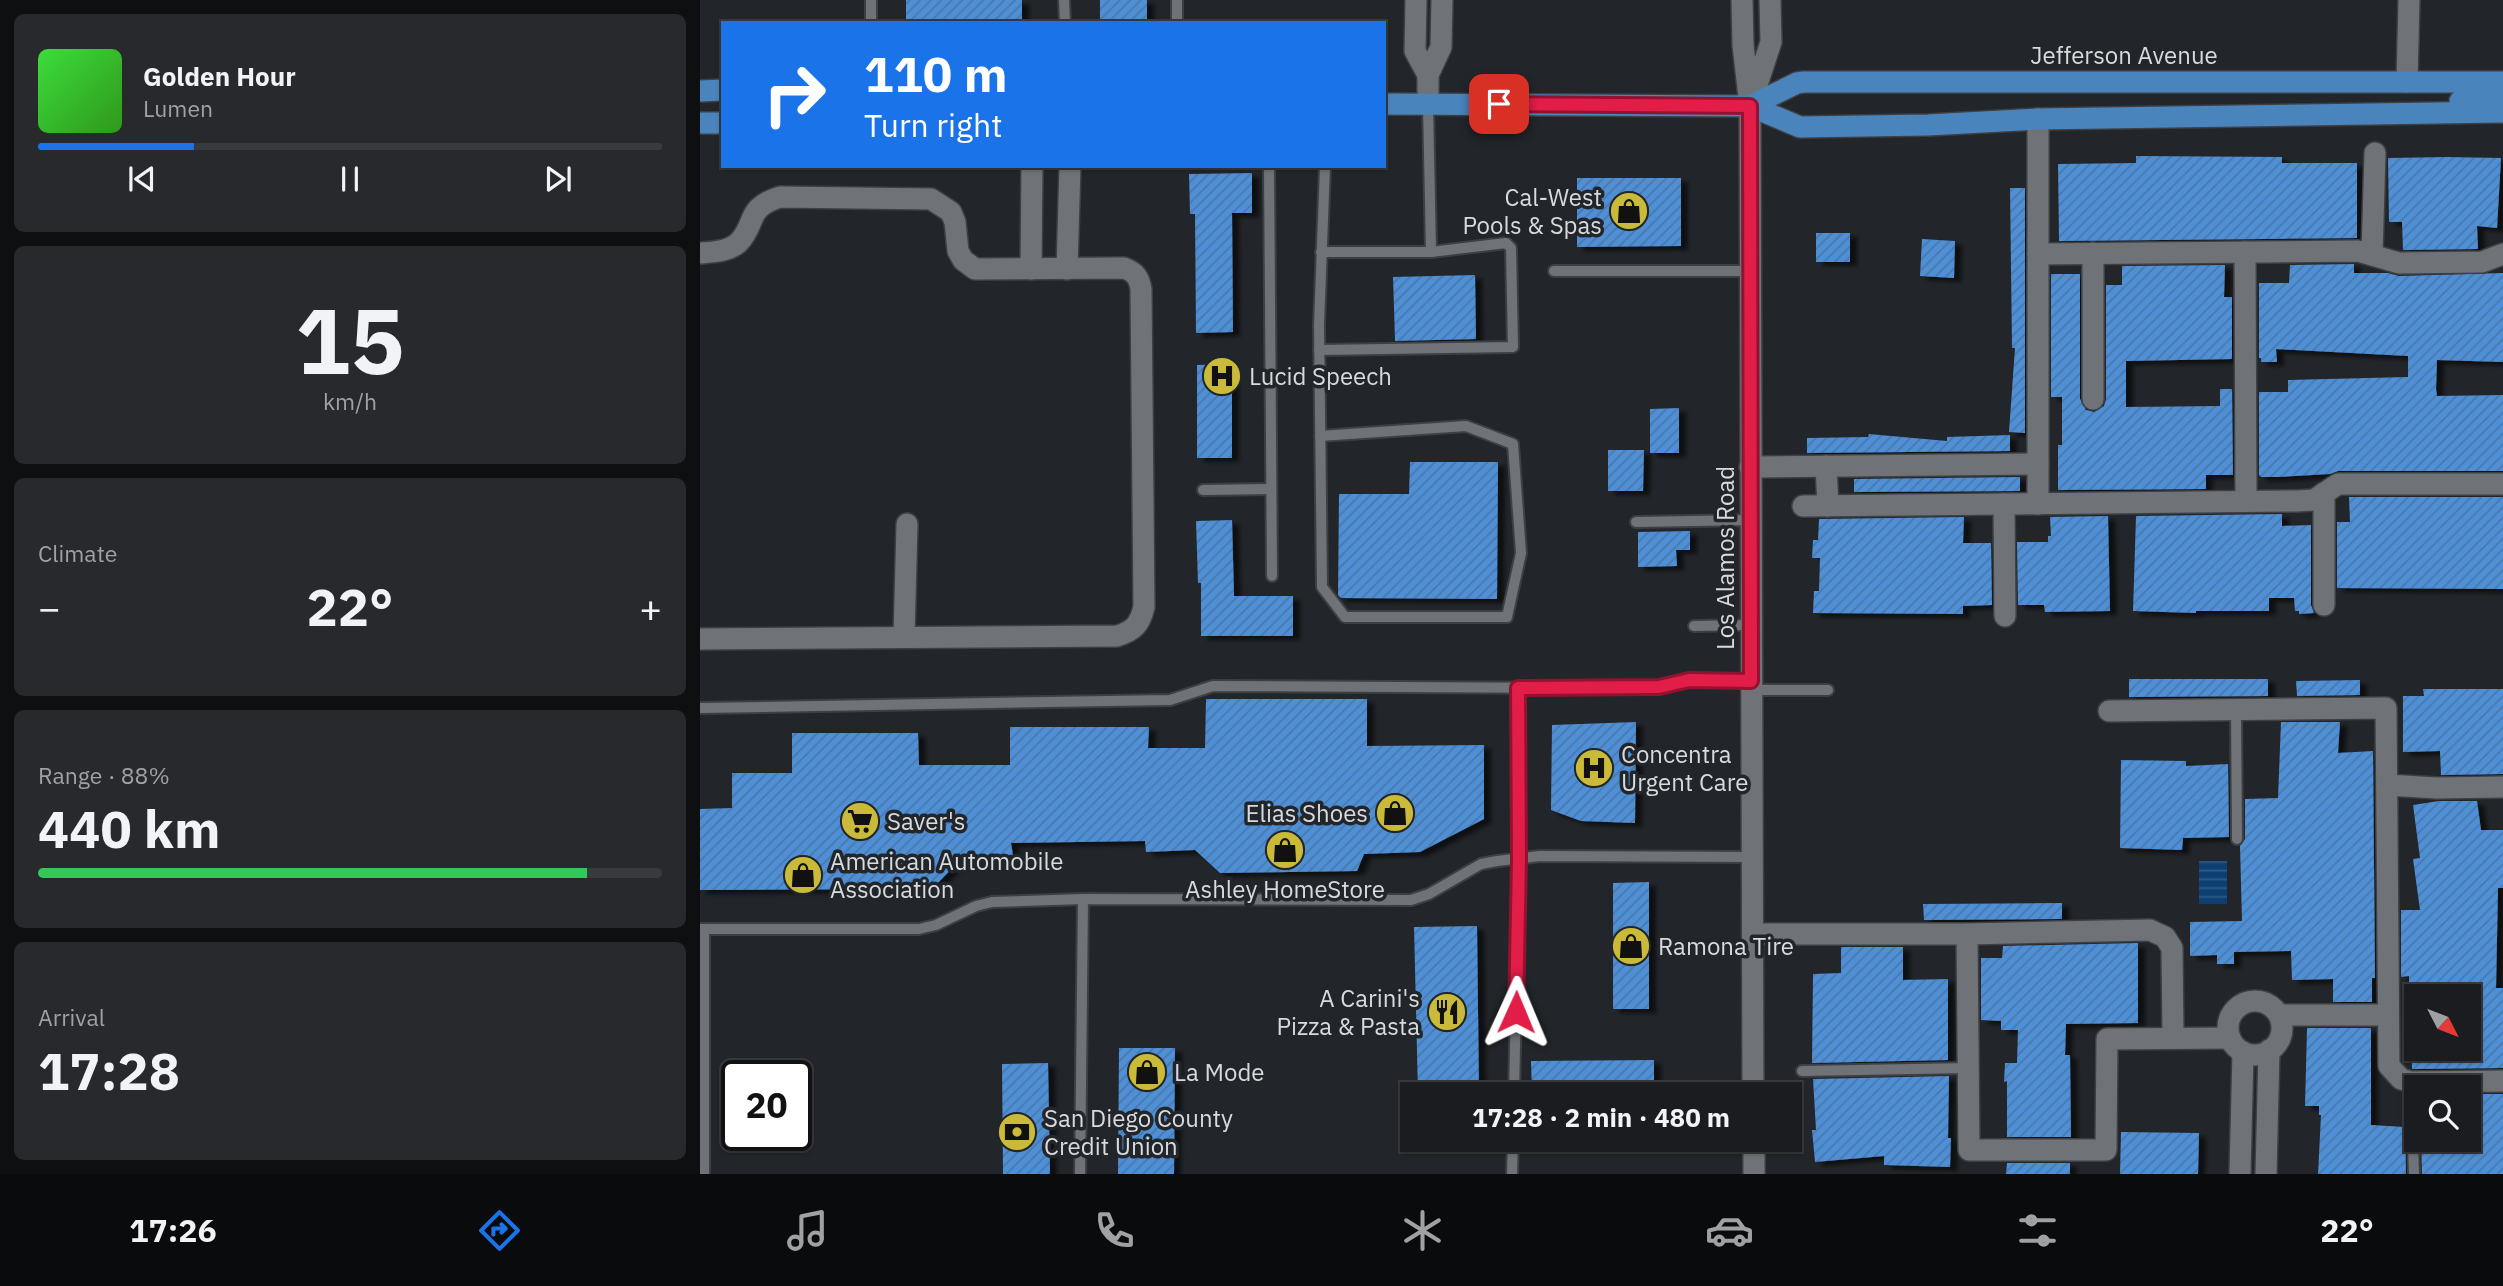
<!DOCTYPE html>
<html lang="en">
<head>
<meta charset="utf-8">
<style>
  :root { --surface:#1a1c1f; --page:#27292c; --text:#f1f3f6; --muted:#9fa1a4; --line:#383a3d; --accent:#1a73e8 }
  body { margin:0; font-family:"IBM Plex Sans",sans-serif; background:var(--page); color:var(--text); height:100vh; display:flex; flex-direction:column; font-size:26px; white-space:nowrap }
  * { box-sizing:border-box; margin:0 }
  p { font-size:23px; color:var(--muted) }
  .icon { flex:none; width:38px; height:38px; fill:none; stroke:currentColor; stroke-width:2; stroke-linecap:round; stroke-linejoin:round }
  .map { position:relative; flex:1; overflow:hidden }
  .details { display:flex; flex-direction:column; gap:14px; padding:14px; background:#0e0f11; width:700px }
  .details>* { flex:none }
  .top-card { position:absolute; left:21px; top:21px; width:665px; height:147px; border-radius:0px; box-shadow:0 2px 5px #0004,0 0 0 2px var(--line); background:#1a73e8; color:#fff; overflow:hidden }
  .needle { width:46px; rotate:132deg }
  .controls { position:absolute; left:1704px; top:984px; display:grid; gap:14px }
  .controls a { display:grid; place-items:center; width:77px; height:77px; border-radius:0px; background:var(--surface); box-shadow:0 2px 5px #0004,0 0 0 2px var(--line); font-size:35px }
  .speed { position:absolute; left:21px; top:1060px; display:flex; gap:14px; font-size:35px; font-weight:700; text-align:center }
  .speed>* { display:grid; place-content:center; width:91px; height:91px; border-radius:50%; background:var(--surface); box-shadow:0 2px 5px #0004,0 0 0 2px var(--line); line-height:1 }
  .speed .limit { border:4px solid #111; border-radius:10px; background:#fff; color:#111 }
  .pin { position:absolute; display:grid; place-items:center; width:60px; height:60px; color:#fff; margin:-30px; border-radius:14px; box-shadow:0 4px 10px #0006 }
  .me { position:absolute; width:77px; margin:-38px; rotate:1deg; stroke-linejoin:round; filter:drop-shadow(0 0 5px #0008) }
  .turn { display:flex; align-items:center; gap:24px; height:147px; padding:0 28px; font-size:32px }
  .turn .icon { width:91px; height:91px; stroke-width:2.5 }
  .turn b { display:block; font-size:49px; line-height:60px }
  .big { font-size:52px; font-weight:800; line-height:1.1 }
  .details .widget { flex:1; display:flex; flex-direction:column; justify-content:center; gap:10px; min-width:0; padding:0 24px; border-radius:10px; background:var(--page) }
  .details .dial { align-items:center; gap:0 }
  .dial b { font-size:91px; line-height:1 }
  .song { display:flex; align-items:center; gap:21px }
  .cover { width:84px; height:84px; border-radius:10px; background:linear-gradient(135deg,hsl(120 70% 55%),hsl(110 70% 35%)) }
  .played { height:7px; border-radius:4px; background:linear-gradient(90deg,var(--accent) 25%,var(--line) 25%) }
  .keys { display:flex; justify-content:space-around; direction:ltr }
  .heat { display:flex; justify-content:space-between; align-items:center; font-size:38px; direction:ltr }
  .charge { height:10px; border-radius:5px; background:linear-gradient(90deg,#34c759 88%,var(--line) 0) }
  .trip { position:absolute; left:700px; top:1082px; width:402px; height:70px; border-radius:0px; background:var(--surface); box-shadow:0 2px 5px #0004,0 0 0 2px var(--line); font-weight:800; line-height:70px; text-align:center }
  .tabs { display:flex; height:112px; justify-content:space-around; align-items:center; background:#0a0b0c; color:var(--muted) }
  .tabs .icon { width:49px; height:49px }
  .tabs .active { color:var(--accent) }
  .tabs b { font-size:32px; color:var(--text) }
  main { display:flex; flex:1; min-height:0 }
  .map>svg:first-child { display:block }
  .water { fill:url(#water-rules) }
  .building { fill:url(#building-hatch); filter:url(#shadow) }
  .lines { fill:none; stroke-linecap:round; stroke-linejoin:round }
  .lane-casing { stroke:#3d3f43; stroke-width:14 }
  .street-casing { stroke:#3d3f43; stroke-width:24 }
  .secondary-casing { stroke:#3d3f43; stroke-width:24 }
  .primary-casing { stroke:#3d3f43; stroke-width:24 }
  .lane { stroke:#6f7377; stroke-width:10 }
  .street { stroke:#6f7377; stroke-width:21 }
  .secondary { stroke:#6f7377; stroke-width:21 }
  .primary { stroke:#4a84bd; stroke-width:21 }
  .route-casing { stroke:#92132f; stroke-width:18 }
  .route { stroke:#e11d48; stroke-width:12 }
  .labels { text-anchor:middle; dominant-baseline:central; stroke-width:7; stroke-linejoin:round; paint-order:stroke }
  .street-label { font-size:24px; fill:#d8dadd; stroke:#222529 }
  .poi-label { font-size:24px; fill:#d8dadd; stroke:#222529; text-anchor:start }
</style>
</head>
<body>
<main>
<section class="details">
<div class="widget">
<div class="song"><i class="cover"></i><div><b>Golden Hour</b><p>Lumen</p></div></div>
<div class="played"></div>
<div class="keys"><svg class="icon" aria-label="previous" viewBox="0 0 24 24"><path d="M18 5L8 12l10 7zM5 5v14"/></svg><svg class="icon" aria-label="pause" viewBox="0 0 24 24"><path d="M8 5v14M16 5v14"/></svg><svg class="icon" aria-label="next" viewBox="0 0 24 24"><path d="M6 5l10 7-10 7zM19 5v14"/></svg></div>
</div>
<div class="widget dial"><b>15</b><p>km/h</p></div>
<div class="widget"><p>Climate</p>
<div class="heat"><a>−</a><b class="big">22°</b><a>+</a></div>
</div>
<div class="widget"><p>Range · 88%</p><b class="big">440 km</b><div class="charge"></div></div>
<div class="widget"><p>Arrival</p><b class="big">17:28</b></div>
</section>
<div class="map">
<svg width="1803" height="1174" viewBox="0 0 1803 1174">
  <defs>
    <pattern id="water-rules" width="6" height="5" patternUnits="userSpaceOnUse" patternTransform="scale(1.75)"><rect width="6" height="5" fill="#0c4072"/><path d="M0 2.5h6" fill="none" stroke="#2f5b86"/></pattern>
    <pattern id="building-hatch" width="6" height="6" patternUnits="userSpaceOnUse" patternTransform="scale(1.75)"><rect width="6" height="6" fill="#4f8fd6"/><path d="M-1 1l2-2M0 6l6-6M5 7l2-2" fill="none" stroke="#4b78aa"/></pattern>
    <filter id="shadow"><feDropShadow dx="7" dy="4" stdDeviation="2" flood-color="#0009"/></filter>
  </defs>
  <rect width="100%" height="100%" fill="#222529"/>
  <rect class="water" x="1499" y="861" width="28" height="43"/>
  <g class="building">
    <rect x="206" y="0" width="116" height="23"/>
    <rect x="400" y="0" width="47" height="23"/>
    <polygon points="1436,156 1582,157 1582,163 1657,163 1657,238 1359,241 1358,164 1436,163"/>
    <polygon points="1746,157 1801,158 1797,228 1777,226 1778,249 1703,250 1702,222 1689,222 1688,158"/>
    <polygon points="552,173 552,213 532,213 533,332 496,333 495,214 490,214 489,174"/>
    <polygon points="877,178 981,178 981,246 877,247"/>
    <polygon points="1310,188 1325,188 1325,433 1309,432 1315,348 1312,348"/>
    <rect x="1116" y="233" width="34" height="29"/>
    <polygon points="1222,239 1255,241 1254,278 1220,276"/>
    <polygon points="1654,264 1654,273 1688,273 1699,276 1803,273 1803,362 1737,360 1736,389 1737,396 1803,395 1803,471 1638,471 1630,474 1577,477 1561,477 1559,475 1559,392 1588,392 1588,380 1708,377 1708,356 1576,349 1577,362 1561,362 1561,358 1559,358 1559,283 1589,283 1590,265"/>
    <polygon points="1525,265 1524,297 1532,297 1532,359 1426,361 1426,407 1520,406 1520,389 1532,389 1533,475 1506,475 1506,489 1358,490 1358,445 1362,445 1362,397 1351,397 1351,274 1380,274 1380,399 1386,410 1394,412 1404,406 1406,399 1406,285 1422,285 1422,266"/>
    <polygon points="775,275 776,339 695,341 693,277"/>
    <polygon points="532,364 532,458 497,458 497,365"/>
    <polygon points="979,408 979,453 950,453 950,409"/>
    <polygon points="1169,434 1247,441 1247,437 1310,435 1310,451 1107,453 1107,438 1168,437"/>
    <polygon points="908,450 944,450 943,491 908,491"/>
    <polygon points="710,462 798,462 797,599 641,598 638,595 639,494 709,494"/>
    <polygon points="1320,477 1320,491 1154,492 1154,479"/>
    <polygon points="1649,497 1803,497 1803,589 1637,588 1637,522 1650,522"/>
    <polygon points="1582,514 1582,526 1611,525 1611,605 1614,613 1599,614 1599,611 1595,611 1594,598 1569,598 1569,611 1496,611 1496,613 1433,611 1436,516"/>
    <polygon points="1408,516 1410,611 1345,612 1344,605 1318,605 1317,542 1348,542 1348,536 1351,536 1350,517"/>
    <polygon points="1264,517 1263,543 1291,543 1292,605 1263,606 1263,614 1113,613 1114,591 1119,591 1120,558 1112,558 1113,540 1118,540 1119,519"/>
    <polygon points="532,520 534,596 593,596 593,636 501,636 501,583 498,583 496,521"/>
    <polygon points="990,531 990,550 976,550 977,566 938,567 938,532"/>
    <polygon points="1429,679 1568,679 1568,696 1429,697"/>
    <polygon points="1660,680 1660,695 1597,696 1596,681"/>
    <polygon points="1723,689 1803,689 1803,774 1741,775 1740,751 1703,752 1703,696 1724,696"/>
    <polygon points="506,699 667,699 667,746 784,745 784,819 720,852 664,854 657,871 520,873 495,850 446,852 445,841 311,843 313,855 264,856 232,889 0,890 0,809 32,808 32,773 92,773 92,733 218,733 219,765 310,765 310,727 449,727 448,748 505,748"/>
    <polygon points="936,722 935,823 881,821 851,810 852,725"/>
    <polygon points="1581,722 1640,722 1638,753 1673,751 1675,978 1672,978 1672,1002 1633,1002 1633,979 1592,980 1591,951 1534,952 1534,964 1517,964 1517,955 1490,956 1490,922 1542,921 1540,846 1545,839 1545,799 1578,798"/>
    <polygon points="1421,760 1486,761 1486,766 1528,764 1529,837 1483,838 1482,850 1420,848"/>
    <polygon points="1739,801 1777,801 1781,830 1803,830 1803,888 1798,888 1796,988 1803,988 1803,1068 1712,1069 1712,1048 1769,1048 1769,996 1709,996 1709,976 1701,977 1701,910 1720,910 1713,859 1720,858 1713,805"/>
    <polygon points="949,882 949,1009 913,1009 913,883"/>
    <polygon points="1362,903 1362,919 1224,920 1223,904"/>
    <polygon points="777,926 779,1094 718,1094 714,927"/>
    <polygon points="1438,943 1438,1023 1366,1024 1365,1055 1370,1055 1371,1137 1307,1137 1307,1081 1304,1082 1305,1063 1317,1063 1318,1030 1301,1030 1301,1021 1281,1020 1281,958 1302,958 1303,946"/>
    <polygon points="1141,947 1203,947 1203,980 1248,979 1248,1060 1112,1063 1113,974 1141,973"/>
    <polygon points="1607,1028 1671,1028 1671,1125 1705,1127 1706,1174 1618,1174 1621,1115 1619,1115 1619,1106 1605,1106"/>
    <polygon points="419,1048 475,1048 474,1174 418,1174"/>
    <polygon points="954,1060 954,1094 832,1094 831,1061"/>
    <polygon points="348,1063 350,1174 303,1174 302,1064"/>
    <polygon points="1249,1076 1248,1138 1251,1138 1250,1167 1184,1165 1184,1156 1115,1162 1112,1130 1116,1130 1113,1079"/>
    <polygon points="1769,1094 1803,1094 1803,1174 1722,1174 1721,1139 1769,1139"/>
    <polygon points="1421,1132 1499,1133 1498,1174 1420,1174"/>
    <polygon points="1307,1163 1370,1163 1370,1174 1306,1174"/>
  </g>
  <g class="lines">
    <g class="lane-casing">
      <g id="lane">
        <polyline points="364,0 365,23"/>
        <polyline points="477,0 477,23"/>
        <polyline points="171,23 171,0"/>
        <polyline points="728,104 731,252"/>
        <polyline points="569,166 572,576"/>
        <polyline points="854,271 1049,271"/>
        <polyline points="619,350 813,347 811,248 806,243 731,252 621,252"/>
        <polyline points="620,436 766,426 813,444 821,553 807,617 645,617 622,587 619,325 625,166"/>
        <polyline points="503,490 571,489"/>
        <polyline points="936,522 1051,520"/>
        <polyline points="994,626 1051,625"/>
        <polyline points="1052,690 1128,690"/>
        <polyline points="0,708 470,700 513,686 855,688 959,687 989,680 1051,681"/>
        <polyline points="1536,709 1537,839"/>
        <polyline points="0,929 219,929 236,925 276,906 292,902 383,899 711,900 729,894 781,864 797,861 840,856 1052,857"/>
        <polyline points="1102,1071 1268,1068"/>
        <polyline points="1711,1082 1714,1174"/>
        <polyline points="814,1094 819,859 818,688"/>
        <polyline points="4,1174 4,929"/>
        <polyline points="380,1174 383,899"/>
        <polyline points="812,1174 813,1139"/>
      </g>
    </g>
    <g class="street-casing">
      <g id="street">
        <polyline points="716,0 715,51 728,75"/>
        <polyline points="1707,82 1709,0"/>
        <polyline points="728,104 728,75 741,47 742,0"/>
        <polyline points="1338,119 1338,504"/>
        <polyline points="1545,252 1546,501"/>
        <path d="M0 253C12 252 29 252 39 242 57 223 45 208 80 197L231 199 251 212 255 222 258 251 263 260 275 269 424 268C435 272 439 277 441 289L444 607C440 624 434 631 417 636L0 639"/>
        <polyline points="1393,253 1393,399"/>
        <polyline points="1338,254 1658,251 1699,263 1782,262 1803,254"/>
        <polyline points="1672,255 1675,153"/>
        <polyline points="331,269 332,166"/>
        <polyline points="367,269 370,166"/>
        <polyline points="1126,466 1128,506"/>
        <polyline points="1050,467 1338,464"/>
        <polyline points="1624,493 1624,605"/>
        <polyline points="1304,504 1305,616"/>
        <polyline points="1103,506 1596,501 1614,500 1638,484 1803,484"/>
        <polyline points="204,637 207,524"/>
        <polyline points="1409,711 1686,708 1689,1066 1701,1079 1711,1082 1803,1081"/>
        <polyline points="1687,785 1737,788 1803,787"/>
        <polyline points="1053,934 1267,934 1450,930 1465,937 1472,948 1473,1037"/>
        <polyline points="1267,934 1269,1150 1406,1150 1407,1039 1530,1038"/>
        <circle cx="1555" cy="1028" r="27"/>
        <polyline points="1579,1015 1688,1015"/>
        <polyline points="1540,1174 1543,1052"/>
        <polyline points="1566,1174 1569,1050"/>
      </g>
    </g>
    <g class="secondary-casing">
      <g id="secondary">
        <polyline points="1042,0 1043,45 1050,106 1053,1094"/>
        <polyline points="1053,97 1071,42 1070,0"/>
        <polyline points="1054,1139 1054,1174"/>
      </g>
    </g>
    <g class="primary-casing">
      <g id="primary">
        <polyline points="0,91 23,90"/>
        <polyline points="1760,101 1803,96"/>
        <polyline points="684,104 1050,106 1100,127 1228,125 1338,119 1803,112"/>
        <polyline points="1050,106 1097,83 1104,82 1803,82"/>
        <polyline points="0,123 23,123"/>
      </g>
    </g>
    <use href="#lane" class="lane"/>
    <use href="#street" class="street"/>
    <use href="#secondary" class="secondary"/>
    <use href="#primary" class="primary"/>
  </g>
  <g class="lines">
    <g class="route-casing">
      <polyline id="route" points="799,104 1050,106 1051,681 989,680 959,687 818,688 819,859 816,1012"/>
    </g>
    <use href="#route" class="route"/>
  </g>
  <defs>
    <g id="shop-disc" transform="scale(2.0125)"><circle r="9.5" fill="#caba3a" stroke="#222529"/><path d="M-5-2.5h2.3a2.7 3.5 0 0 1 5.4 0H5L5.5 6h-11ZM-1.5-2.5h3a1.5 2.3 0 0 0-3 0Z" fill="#111"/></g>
    <g id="hospital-disc" transform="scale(2.0125)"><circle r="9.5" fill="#caba3a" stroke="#222529"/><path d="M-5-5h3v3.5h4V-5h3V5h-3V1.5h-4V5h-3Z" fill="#111"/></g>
    <g id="supermarket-disc" transform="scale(2.0125)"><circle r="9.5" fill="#caba3a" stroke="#222529"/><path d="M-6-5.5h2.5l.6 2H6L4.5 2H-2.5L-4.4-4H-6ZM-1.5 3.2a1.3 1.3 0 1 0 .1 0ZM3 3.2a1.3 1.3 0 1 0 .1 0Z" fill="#111"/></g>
    <g id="restaurant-disc" transform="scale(2.0125)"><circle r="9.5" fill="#caba3a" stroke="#222529"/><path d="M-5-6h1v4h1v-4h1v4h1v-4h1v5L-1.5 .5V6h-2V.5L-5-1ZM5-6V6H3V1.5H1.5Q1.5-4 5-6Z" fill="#111"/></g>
    <g id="bank-disc" transform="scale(2.0125)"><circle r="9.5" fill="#caba3a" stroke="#222529"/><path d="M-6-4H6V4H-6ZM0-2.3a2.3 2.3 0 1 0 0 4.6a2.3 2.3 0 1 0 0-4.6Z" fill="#111"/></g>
  </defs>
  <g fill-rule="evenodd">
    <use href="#shop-disc" x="929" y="211"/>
    <use href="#hospital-disc" x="522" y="376"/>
    <use href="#hospital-disc" x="894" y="768"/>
    <use href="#shop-disc" x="695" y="813"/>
    <use href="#supermarket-disc" x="160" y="821"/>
    <use href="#shop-disc" x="585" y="850"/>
    <use href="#shop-disc" x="103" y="875"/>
    <use href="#shop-disc" x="931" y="946"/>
    <use href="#restaurant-disc" x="747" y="1012"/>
    <use href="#shop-disc" x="447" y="1072"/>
    <use href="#bank-disc" x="317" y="1132"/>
  </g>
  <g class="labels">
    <g class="street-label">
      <text x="1424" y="55">Jefferson Avenue</text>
      <text transform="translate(1025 558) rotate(-90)">Los Alamos Road</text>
    </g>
    <g class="poi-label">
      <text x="902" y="197" text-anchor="end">Cal-West<tspan x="902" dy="28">Pools &amp; Spas</tspan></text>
      <text x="549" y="376">Lucid Speech</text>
      <text x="921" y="754">Concentra<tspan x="921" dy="28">Urgent Care</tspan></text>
      <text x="668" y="813" text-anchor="end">Elias Shoes</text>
      <text x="187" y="821">Saver's</text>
      <text x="130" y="861">American Automobile<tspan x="130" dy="28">Association</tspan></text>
      <text x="585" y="889" text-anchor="middle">Ashley HomeStore</text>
      <text x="958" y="946">Ramona Tire</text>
      <text x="720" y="998" text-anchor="end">A Carini's<tspan x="720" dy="28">Pizza &amp; Pasta</tspan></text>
      <text x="474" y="1072">La Mode</text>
      <text x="344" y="1118">San Diego County<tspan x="344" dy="28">Credit Union</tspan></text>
    </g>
  </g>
</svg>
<div class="controls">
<a><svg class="needle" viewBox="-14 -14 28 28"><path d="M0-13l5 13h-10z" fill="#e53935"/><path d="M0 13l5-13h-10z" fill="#9fa1a4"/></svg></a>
<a><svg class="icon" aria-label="search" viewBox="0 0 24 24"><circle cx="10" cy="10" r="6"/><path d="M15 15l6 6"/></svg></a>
</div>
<div class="speed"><div class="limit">20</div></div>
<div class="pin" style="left:799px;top:104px;background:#d93025"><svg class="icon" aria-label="arrive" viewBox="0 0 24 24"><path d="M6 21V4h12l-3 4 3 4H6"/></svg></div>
<svg class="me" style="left:816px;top:1012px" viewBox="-20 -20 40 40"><path d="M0-17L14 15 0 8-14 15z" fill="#e11d48" stroke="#fff" stroke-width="4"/></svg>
<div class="trip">17:28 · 2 min · 480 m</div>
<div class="top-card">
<div class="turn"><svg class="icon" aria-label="right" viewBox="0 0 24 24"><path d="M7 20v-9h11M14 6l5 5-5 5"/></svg><div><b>110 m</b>Turn right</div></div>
</div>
</div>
</main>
<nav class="tabs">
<b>17:26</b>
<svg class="icon active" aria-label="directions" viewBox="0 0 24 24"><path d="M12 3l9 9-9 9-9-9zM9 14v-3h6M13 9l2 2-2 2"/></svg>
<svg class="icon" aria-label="music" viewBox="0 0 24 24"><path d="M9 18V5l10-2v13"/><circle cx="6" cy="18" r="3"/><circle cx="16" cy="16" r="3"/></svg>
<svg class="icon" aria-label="phone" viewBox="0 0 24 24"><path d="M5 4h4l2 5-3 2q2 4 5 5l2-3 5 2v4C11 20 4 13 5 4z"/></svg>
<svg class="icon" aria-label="climate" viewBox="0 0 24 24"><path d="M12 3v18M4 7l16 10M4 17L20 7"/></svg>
<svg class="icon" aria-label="car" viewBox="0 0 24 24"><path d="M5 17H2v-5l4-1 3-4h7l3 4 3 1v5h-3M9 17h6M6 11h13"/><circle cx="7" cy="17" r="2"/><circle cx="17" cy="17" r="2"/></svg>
<svg class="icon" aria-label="filters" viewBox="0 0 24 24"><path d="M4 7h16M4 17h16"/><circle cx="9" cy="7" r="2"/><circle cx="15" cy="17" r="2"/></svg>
<b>22°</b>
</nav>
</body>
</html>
